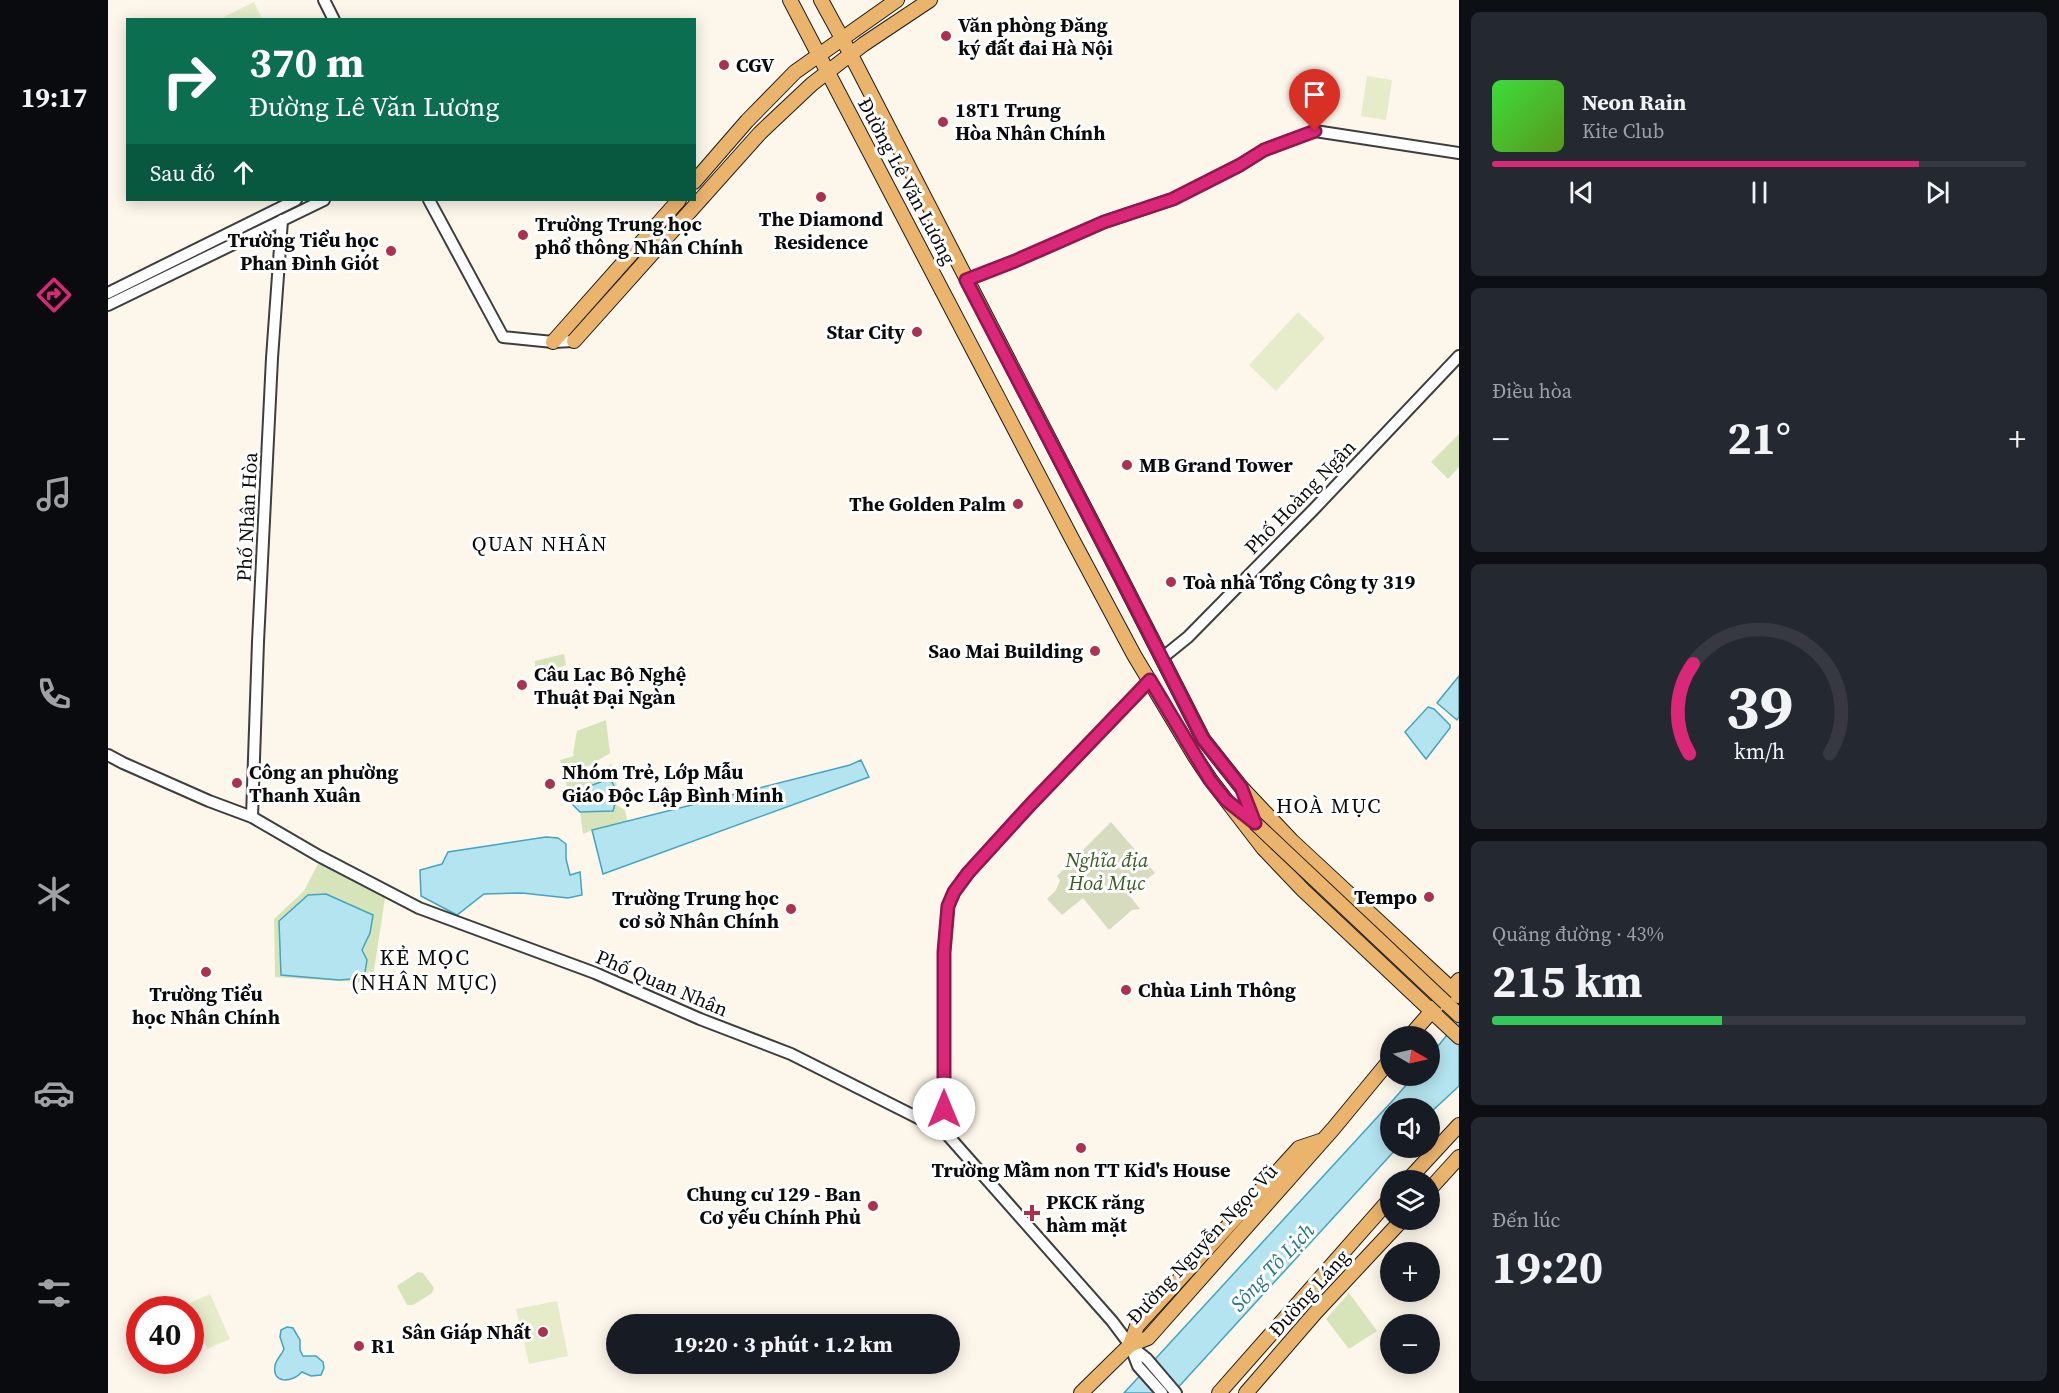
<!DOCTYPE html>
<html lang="vi">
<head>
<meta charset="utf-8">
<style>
  :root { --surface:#171b24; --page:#242831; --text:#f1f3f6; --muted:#9ea1a6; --line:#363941; --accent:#db2777 }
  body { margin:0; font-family:"Source Serif 4",serif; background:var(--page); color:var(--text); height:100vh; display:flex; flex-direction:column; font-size:22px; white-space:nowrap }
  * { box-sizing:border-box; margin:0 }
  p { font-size:20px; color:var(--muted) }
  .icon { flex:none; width:33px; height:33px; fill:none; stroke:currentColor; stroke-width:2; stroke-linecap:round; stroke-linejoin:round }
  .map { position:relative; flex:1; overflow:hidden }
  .panel { display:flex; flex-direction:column; gap:12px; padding:12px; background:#0d0f14; width:600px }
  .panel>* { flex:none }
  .top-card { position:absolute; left:18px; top:18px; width:570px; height:183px; border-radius:0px; box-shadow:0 3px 15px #0003; background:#0b6e4f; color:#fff; overflow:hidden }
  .needle { width:39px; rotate:99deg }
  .buttons { position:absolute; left:1272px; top:1026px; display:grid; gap:12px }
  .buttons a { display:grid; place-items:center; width:60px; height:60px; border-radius:50%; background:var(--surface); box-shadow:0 3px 15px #0003; font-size:30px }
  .speed { position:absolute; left:18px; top:1296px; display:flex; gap:12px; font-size:30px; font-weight:700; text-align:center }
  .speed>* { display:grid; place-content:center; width:78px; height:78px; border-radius:50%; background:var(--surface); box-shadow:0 3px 15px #0003; line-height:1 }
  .speed .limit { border:9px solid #d22; background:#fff; color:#111 }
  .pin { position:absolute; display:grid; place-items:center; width:51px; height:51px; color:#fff; margin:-62px -26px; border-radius:50% 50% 50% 0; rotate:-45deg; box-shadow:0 0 6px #0007 }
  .pin .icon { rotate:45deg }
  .me { position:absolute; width:66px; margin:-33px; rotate:0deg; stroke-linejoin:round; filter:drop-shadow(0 0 4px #0008) }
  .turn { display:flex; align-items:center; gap:21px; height:126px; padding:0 24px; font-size:27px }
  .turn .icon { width:78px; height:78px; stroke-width:2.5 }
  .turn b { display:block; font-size:42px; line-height:51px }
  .then { display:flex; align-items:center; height:57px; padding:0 24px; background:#0003; gap:12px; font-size:22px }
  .big { font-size:45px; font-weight:700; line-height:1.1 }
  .panel .card { flex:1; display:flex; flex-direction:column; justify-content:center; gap:9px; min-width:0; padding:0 21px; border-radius:9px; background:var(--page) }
  .panel .dial { align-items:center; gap:0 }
  .dial svg { height:156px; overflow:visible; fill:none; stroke:var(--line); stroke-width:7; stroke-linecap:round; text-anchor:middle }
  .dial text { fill:var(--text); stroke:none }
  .song { display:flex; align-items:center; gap:18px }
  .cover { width:72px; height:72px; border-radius:9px; background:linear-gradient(135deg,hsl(120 70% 55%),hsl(90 70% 35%)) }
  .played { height:6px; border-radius:3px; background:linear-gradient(90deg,var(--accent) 80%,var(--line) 80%) }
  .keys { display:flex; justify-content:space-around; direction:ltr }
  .heat { display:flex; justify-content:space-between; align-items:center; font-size:33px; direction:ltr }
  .charge { height:9px; border-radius:4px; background:linear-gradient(90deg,#34c759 43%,var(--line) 0) }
  .trip { position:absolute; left:498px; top:1314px; width:354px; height:60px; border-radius:30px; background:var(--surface); box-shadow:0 3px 15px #0003; font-weight:700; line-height:60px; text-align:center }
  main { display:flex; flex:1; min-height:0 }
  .menu { display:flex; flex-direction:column; width:108px; justify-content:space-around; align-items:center; background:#090b0e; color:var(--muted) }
  .menu .icon { width:42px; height:42px }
  .menu .selected { color:var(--accent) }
  .menu b { font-size:27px; color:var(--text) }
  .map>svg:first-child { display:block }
  .green { fill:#d7e3b8 }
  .cemetery { fill:#d8dcbf }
  .pitch { fill:#e6ebc9 }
  .water { fill:#b4e4ef; stroke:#43a5bf; stroke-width:1.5 }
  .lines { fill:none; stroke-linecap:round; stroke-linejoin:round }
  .minor-casing { stroke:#3e3e3e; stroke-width:14 }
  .major-casing { stroke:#1c1c1c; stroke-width:16 }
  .minor { stroke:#fff; stroke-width:10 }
  .major { stroke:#ebb46d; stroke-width:14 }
  .major-bridge-casing { stroke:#1c1c1c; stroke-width:16; stroke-linecap:butt }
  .major-bridge { stroke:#ebb46d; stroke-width:14 }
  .route-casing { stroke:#8e194d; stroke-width:15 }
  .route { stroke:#db2777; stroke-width:10 }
  .poi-dot { fill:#ac314f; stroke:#fff; stroke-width:2 }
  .labels { text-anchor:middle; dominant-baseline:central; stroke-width:6; stroke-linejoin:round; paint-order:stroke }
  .poi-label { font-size:20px; font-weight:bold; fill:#0b0b0b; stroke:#fff; text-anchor:start }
  .street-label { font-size:20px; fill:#0b0b0b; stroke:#fff }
  .park-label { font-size:20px; font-style:italic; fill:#395b22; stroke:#fff }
  .neighbourhood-label { font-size:21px; letter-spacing:1.5px; fill:#0b0b0b; stroke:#fff }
  .water-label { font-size:21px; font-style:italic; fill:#22748f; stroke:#fff }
  .quarter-label { font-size:22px; letter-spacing:1.5px; fill:#0b0b0b; stroke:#fff }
</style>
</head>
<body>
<main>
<nav class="menu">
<b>19:17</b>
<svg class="icon selected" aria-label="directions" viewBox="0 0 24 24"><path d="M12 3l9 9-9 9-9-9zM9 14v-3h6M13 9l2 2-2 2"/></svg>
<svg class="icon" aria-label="music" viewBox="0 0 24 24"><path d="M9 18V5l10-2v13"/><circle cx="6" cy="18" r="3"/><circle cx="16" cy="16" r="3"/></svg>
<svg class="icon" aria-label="phone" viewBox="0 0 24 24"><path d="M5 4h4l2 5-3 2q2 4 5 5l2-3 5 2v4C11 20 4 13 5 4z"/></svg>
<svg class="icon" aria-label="climate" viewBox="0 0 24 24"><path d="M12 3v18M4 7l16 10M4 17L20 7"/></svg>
<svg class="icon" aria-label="car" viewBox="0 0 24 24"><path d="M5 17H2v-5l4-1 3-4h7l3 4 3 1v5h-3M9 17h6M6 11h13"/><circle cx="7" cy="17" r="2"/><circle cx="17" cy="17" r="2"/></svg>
<svg class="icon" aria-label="filters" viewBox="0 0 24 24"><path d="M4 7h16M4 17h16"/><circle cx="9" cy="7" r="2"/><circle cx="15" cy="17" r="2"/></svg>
</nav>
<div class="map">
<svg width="1351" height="1393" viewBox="0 0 1351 1393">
  <rect width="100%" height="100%" fill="#fdf6ea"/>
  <g class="green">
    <polygon points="1351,434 1351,467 1340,479 1323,462"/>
    <polygon points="456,654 458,665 428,676 427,661"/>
    <polygon points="498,720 502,753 472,771 474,777 485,772 497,774 503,763 511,794 504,781 497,779 473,789 463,802 452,760 466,756 465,753 469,731"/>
    <polygon points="507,804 517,810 520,825 484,830 475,834 472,812 505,811"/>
    <polygon points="212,860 277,898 264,983 167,977 166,919 196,891"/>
    <polygon points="310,1272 315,1273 326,1288 324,1293 305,1305 299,1305 289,1286"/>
    <polygon points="1241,1293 1269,1331 1241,1349 1218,1319"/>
  </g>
  <polygon class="cemetery" points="1003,822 1047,873 1020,894 1032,909 1024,910 1001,930 975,898 954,915 939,899 948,890 952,880 949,876"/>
  <g class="pitch">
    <polygon points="146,2 154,19 117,19 116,17"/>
    <polygon points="1259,76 1284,80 1278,120 1253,116"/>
    <polygon points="1190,312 1217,338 1168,391 1141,365"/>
    <polygon points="102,1294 122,1339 99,1349 80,1304"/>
    <polygon points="449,1301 460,1356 421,1364 408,1309"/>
  </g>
  <g class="water">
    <polygon points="1351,676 1351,717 1349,720 1329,703"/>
    <polygon points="1320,707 1326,709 1342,725 1342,728 1318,759 1297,732"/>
    <polygon points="753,760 761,777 495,874 484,830 742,765"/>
    <path d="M498 780 504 782 510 794 505 811 472 812 465 805C467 789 485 785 498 780Z"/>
    <polygon points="438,837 450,838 458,844 458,859 462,875 472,872 474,895 460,898 414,893 376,894 349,915 313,896 312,870 334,864 340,852"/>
    <polygon points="218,894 265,915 262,933 254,950 259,960 256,978 231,980 173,975 171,921 200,895"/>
    <polygon points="1351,1020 1351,1086 1322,1113 1322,1108 1282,1108 1282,1148 1289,1148 1065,1393 1016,1393 1286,1099 1306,1076 1322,1076 1322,1056"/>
    <path d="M179 1327 185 1328 192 1340V1350L195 1356H208L215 1362 216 1368 213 1375 203 1376 194 1372C184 1383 164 1384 167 1366 168 1359 174 1355 176 1349L172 1337 173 1330Z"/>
  </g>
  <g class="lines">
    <g class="minor-casing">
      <g id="minor">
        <polyline points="216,0 226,20"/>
        <polyline points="321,200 395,337 445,342 466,341"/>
        <polyline points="858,280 907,261 996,222 1065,199 1132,165 1156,150 1207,131 1351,153"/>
        <polyline points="0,293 188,200"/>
        <polyline points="0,305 216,200"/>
        <polyline points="1054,658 1080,637 1207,508 1351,356"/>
        <polyline points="0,755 15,763 101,801 144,817 211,856 311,908 487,973 592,1019 683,1054 836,1131 1004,1321 1022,1345 1030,1366 1054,1393"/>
        <polyline points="144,817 150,642 164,358 174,220"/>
        <polyline points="836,1131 836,952 840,906 846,892 860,873 923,804 1042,680"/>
        <polyline points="1024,1347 1039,1359 1068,1393"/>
      </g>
    </g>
    <g class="major-casing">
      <g id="major">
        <polyline points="682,0 963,537 1026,655 1086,755 1102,779 1155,848 1195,890 1351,1037"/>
        <polyline points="713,0 743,55 1012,576 1095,739 1133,787 1184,841 1351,996"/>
        <polyline points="586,182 639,121 687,72 789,0"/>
        <polyline points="466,341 652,133 704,84 756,44 822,0"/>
        <polyline points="445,342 571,200"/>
        <polyline points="1338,1003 1351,1015"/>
        <polyline points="1302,1036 1351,980"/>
        <polyline points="1300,1180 1351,1125"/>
        <polyline points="1322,1189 1351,1157"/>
        <polyline points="1022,1345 1040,1338 1225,1129 1282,1060"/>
        <polyline points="973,1393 1022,1345 1029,1326 1191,1148 1212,1141"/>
        <polyline points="1111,1393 1282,1199"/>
        <polyline points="1138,1393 1208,1312 1294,1220"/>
      </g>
    </g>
    <use href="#minor" class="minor"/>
    <use href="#major" class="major"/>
    <g class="major-bridge-casing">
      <polyline id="major-bridge" points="1147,823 1338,1003"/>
    </g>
    <use href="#major-bridge" class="major-bridge"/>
  </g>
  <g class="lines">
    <g class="route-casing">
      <polyline id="route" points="836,1109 836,952 840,906 846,892 860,873 923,804 1042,680 1102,780 1118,800 1147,823 1133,787 1095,739 1012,576 858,280 907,261 996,222 1065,199 1132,165 1156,150 1207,131"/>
    </g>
    <use href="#route" class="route"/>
  </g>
  <g class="poi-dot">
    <circle cx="838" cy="36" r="6"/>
    <circle cx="616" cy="65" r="6"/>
    <circle cx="835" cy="122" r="6"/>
    <circle cx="713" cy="197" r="6"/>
    <circle cx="415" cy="235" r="6"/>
    <circle cx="283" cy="251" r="6"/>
    <circle cx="809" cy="332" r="6"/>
    <circle cx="1019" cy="465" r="6"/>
    <circle cx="910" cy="504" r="6"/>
    <circle cx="1063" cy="582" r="6"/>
    <circle cx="987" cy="651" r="6"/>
    <circle cx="414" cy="685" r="6"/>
    <circle cx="129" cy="783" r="6"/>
    <circle cx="442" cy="784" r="6"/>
    <circle cx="1321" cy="897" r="6"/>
    <circle cx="683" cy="909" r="6"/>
    <circle cx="98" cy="972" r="6"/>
    <circle cx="1018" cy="990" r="6"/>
    <circle cx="973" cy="1148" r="6"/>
    <circle cx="765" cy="1206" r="6"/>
    <path d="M921 1204h6v6h6v6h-6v6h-6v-6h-6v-6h6z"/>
    <circle cx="435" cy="1332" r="6"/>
    <circle cx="251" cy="1346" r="6"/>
  </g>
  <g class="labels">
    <g class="poi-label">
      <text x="850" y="25">Văn phòng Đăng<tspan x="850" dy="23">ký đất đai Hà Nội</tspan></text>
      <text x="628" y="65">CGV</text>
      <text x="847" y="110">18T1 Trung<tspan x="847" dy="23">Hòa Nhân Chính</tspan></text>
      <text x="713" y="219" text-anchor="middle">The Diamond<tspan x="713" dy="23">Residence</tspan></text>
      <text x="427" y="224">Trường Trung học<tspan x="427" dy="23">phổ thông Nhân Chính</tspan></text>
      <text x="271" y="240" text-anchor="end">Trường Tiểu học<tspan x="271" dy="23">Phan Đình Giót</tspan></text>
      <text x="797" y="332" text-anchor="end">Star City</text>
      <text x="1031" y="465">MB Grand Tower</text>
      <text x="898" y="504" text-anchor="end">The Golden Palm</text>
      <text x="1075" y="582">Toà nhà Tổng Công ty 319</text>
      <text x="975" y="651" text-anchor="end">Sao Mai Building</text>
      <text x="426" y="674">Câu Lạc Bộ Nghệ<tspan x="426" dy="23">Thuật Đại Ngàn</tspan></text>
      <text x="141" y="772">Công an phường<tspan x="141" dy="23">Thanh Xuân</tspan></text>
      <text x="454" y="772">Nhóm Trẻ, Lớp Mẫu<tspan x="454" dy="23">Giáo Độc Lập Bình Minh</tspan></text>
      <text x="1309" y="897" text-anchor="end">Tempo</text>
      <text x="671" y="898" text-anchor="end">Trường Trung học<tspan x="671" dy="23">cơ sở Nhân Chính</tspan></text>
      <text x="1030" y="990">Chùa Linh Thông</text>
      <text x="98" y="994" text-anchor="middle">Trường Tiểu<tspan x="98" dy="23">học Nhân Chính</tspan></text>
      <text x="973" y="1170" text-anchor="middle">Trường Mầm non TT Kid's House</text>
      <text x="753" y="1194" text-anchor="end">Chung cư 129 - Ban<tspan x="753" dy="23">Cơ yếu Chính Phủ</tspan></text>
      <text x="938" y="1202">PKCK răng<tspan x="938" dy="23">hàm mặt</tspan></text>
      <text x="423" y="1332" text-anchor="end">Sân Giáp Nhất</text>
      <text x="263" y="1346">R1</text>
    </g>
    <g class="street-label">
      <text transform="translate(799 181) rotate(62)">Đường Lê Văn Lương</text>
      <text transform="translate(1192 497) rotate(-46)">Phố Hoàng Ngân</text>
      <text transform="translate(139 517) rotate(-87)">Phố Nhân Hòa</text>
      <text transform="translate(554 983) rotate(23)">Phố Quan Nhân</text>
      <text transform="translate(1094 1244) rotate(-47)">Đường Nguyễn Ngọc Vũ</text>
      <text transform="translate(1201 1293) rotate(-48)">Đường Láng</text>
    </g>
    <g class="park-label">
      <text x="999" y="860">Nghĩa địa<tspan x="999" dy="23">Hoả Mục</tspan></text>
    </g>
    <g class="neighbourhood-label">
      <text x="432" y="543">QUAN NHÂN</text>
      <text x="1221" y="805">HOÀ MỤC</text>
    </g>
    <g class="water-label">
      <text transform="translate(1164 1267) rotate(-47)">Sông Tô Lịch</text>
    </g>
    <g class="quarter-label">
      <text x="317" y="957">KẺ MỌC<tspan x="317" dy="25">(NHÂN MỤC)</tspan></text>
    </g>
  </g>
</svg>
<div class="buttons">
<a><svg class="needle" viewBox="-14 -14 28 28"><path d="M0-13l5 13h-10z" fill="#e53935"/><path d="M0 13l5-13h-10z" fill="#9ea1a6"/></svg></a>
<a><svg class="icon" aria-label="sound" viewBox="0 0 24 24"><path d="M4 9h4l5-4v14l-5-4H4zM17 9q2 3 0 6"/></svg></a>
<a><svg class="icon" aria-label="layers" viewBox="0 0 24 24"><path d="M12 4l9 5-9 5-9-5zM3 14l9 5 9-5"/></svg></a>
<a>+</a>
<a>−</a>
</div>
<div class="speed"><div class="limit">40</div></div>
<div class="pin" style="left:1207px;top:131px;background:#d93025"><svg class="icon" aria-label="arrive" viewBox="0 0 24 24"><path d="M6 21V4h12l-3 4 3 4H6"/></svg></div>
<svg class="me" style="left:836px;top:1109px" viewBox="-20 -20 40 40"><circle r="19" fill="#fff"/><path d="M0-13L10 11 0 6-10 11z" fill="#db2777"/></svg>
<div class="trip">19:20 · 3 phút · 1.2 km</div>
<div class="top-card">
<div class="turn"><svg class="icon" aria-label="right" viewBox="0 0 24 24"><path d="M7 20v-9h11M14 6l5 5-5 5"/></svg><div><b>370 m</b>Đường Lê Văn Lương</div></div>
<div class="then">Sau đó<svg class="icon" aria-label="ahead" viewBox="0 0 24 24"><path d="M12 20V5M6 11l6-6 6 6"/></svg></div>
</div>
</div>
<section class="panel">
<div class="card">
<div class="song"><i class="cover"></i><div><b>Neon Rain</b><p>Kite Club</p></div></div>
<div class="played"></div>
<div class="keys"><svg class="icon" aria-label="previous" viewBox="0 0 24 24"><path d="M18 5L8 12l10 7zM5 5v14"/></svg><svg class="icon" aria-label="pause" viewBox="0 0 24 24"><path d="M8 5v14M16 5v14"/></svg><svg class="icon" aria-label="next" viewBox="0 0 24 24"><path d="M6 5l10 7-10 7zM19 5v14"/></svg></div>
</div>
<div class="card"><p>Điều hòa</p>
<div class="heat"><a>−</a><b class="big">21°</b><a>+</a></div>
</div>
<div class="card dial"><svg viewBox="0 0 100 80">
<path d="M14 69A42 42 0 1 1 86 69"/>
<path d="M14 69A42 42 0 0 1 16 23" stroke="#db2777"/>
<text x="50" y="56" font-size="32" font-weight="700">39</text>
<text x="50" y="72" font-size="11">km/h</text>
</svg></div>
<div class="card"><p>Quãng đường · 43%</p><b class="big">215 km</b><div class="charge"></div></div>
<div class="card"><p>Đến lúc</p><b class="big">19:20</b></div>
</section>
</main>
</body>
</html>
